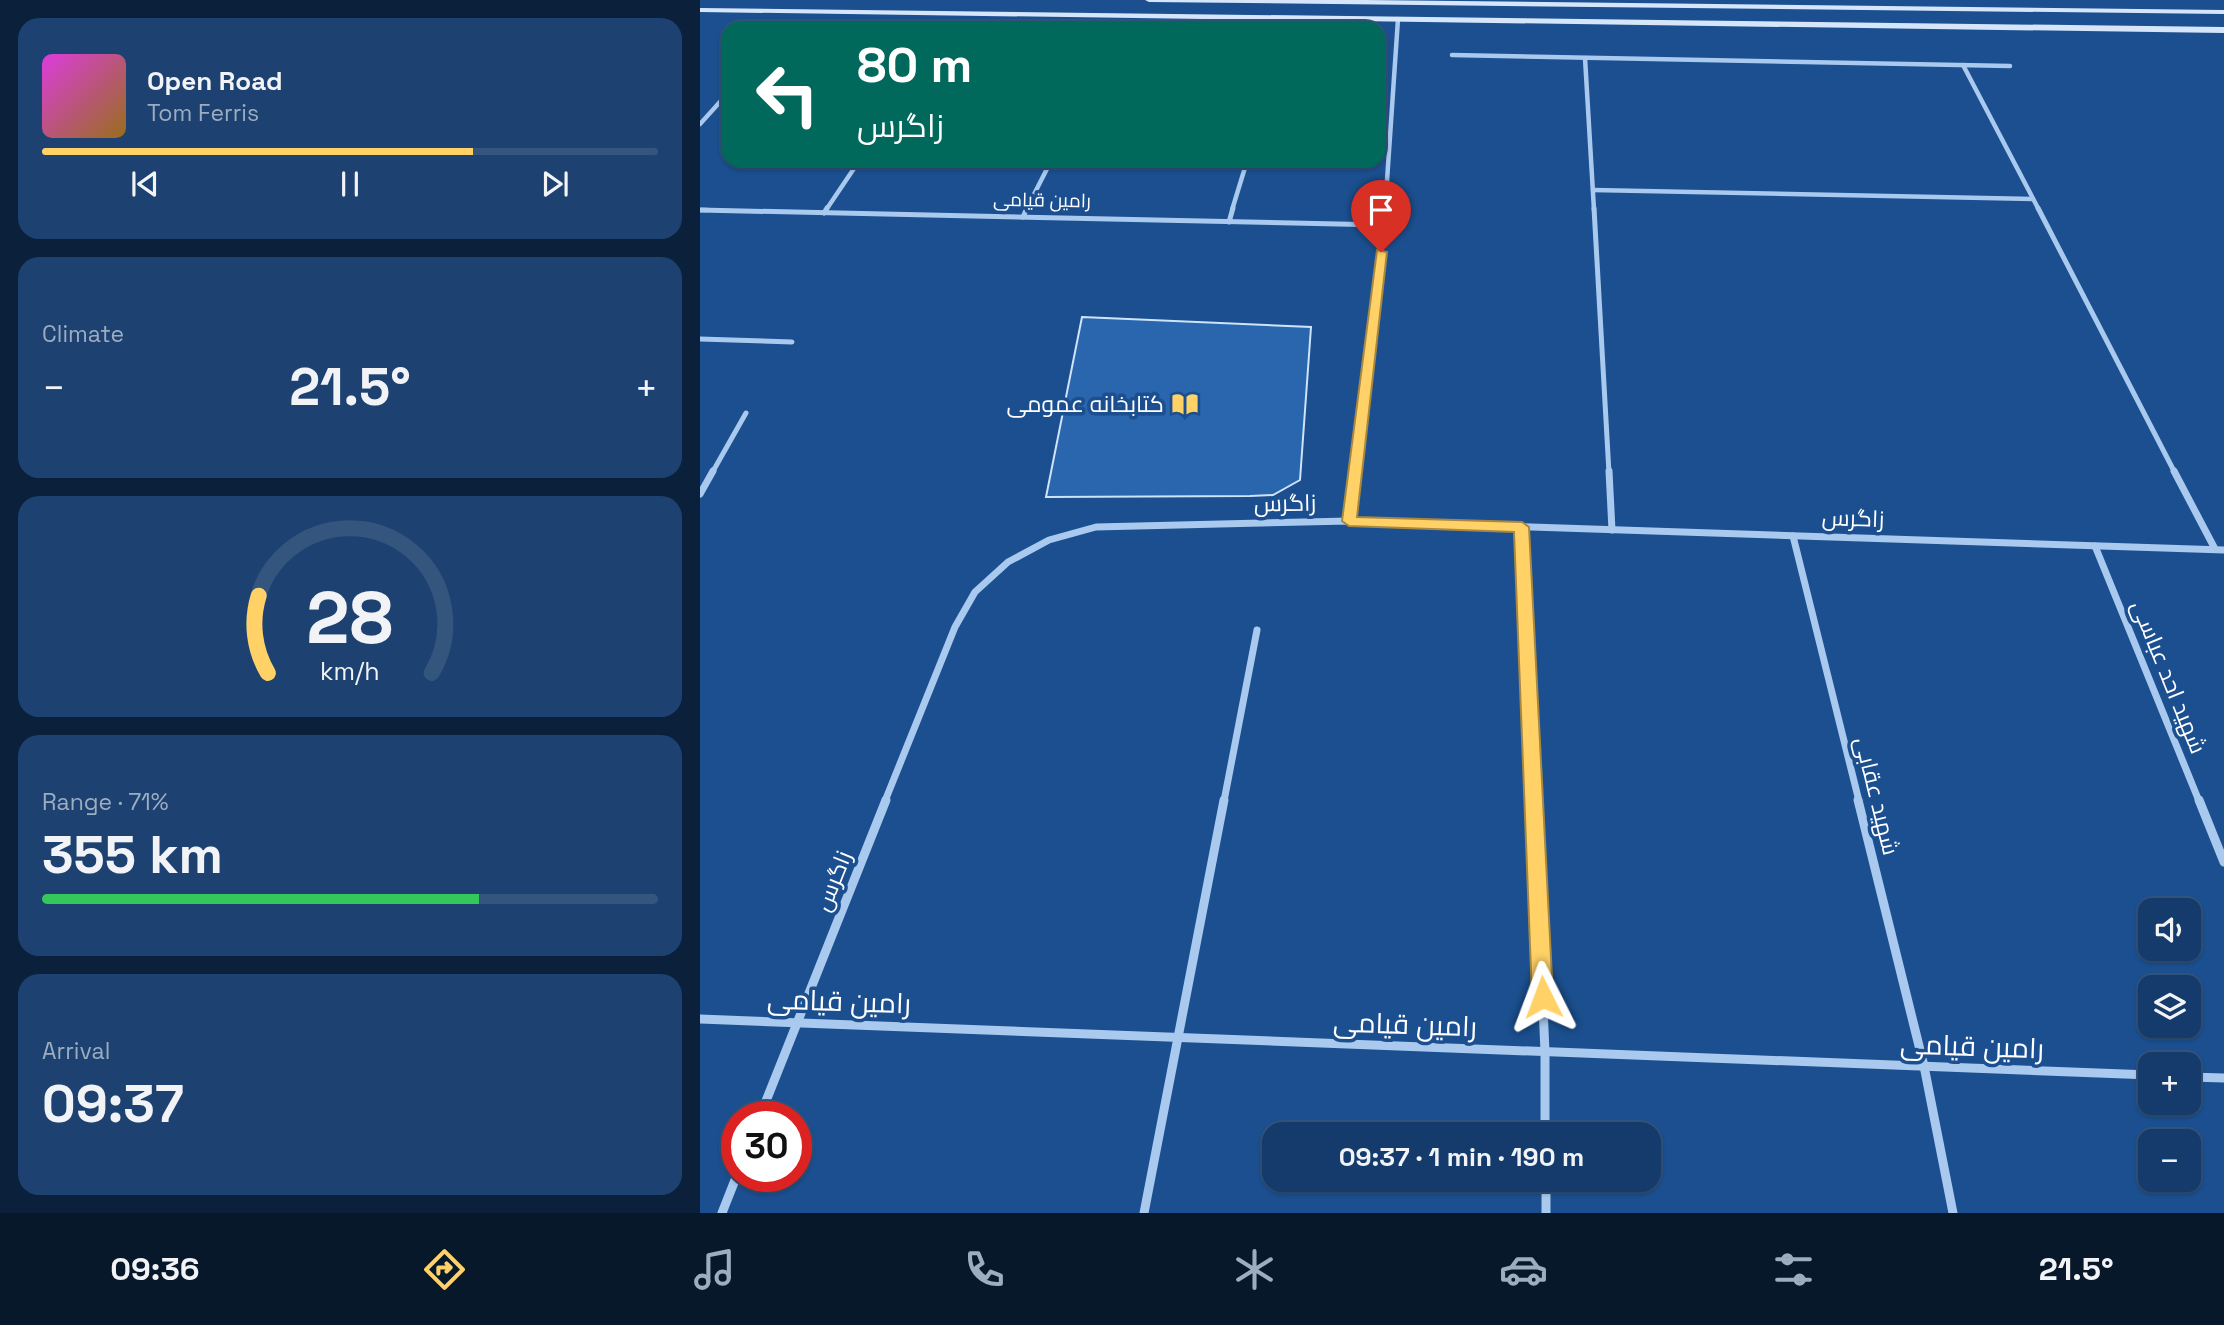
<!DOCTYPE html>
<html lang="en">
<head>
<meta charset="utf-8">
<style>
  :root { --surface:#143b6b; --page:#1d4271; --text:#f1f3f6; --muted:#9dadc1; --line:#33557e; --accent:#ffd166 }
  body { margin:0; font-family:"Space Grotesk",Cairo,sans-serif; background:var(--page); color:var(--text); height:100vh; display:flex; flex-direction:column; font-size:26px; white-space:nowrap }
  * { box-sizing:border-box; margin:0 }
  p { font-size:23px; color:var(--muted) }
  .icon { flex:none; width:38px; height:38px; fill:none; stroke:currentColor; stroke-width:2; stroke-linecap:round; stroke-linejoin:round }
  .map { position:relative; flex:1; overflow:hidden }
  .side { display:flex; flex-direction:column; gap:18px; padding:18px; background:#0b203b; width:700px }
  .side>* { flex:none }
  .hud { position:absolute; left:21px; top:21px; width:665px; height:147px; border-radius:21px; box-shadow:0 2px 5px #0004,0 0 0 2px var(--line); background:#00695c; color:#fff; overflow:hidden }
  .controls { position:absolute; left:1438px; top:898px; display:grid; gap:14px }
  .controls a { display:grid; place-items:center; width:63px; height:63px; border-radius:14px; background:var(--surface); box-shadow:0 2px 5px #0004,0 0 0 2px var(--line); font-size:35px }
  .speed { position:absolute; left:21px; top:1101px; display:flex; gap:14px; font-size:35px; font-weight:700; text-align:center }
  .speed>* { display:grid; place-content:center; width:91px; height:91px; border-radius:50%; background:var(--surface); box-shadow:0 2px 5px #0004,0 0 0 2px var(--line); line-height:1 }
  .speed .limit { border:10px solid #d22; background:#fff; color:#111 }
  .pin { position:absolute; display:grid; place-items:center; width:60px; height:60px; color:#fff; margin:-72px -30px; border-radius:50% 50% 50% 0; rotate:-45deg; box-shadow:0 0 7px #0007 }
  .pin .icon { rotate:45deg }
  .me { position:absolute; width:77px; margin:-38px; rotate:357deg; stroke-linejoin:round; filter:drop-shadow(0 0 5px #0008) }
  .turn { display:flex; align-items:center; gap:24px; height:147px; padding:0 21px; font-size:32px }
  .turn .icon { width:91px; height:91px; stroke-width:2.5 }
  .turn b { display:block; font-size:49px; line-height:60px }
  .big { font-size:52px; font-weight:600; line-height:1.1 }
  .side .widget { flex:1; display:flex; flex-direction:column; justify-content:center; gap:10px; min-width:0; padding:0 24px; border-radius:21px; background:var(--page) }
  .side .dial { align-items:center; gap:0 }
  .dial svg { height:182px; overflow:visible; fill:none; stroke:var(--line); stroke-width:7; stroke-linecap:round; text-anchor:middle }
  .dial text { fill:var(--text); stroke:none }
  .song { display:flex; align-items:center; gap:21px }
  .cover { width:84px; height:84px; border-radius:10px; background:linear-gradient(135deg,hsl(300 70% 55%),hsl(40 70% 35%)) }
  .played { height:7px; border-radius:4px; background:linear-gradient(90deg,var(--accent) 70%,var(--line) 70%) }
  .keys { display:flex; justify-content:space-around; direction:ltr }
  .heat { display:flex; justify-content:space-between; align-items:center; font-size:38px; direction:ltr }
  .charge { height:10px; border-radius:5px; background:linear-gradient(90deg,#34c759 71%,var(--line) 0) }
  .trip { position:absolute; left:562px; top:1122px; width:399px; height:70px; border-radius:21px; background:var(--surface); box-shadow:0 2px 5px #0004,0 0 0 2px var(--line); font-weight:600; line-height:70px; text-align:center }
  .tab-bar { display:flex; height:112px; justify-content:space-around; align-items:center; background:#08182b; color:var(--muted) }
  .tab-bar .icon { width:49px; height:49px }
  .tab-bar .on { color:var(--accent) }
  .tab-bar b { font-size:32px; color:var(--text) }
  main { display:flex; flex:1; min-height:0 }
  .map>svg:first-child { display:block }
  .building { fill:#2a66ad; stroke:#cfe3fa; stroke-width:2 }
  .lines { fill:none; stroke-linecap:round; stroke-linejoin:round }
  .minor-far3 { stroke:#a9c9ee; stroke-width:4.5 }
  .minor-far2 { stroke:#a9c9ee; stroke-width:5 }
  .minor-far1 { stroke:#a9c9ee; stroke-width:7 }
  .minor { stroke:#a9c9ee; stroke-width:9 }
  .secondary { fill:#d6e6fa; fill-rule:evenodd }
  .route { fill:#ffd166; stroke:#a68842; stroke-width:2 }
  .labels { text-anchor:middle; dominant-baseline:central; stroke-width:7; stroke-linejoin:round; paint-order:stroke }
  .far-street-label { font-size:19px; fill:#fff; stroke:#1b4f8f }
  .poi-label { font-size:23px; fill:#fff; stroke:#1b4f8f; text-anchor:end }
  .street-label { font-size:23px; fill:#fff; stroke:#1b4f8f }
  .near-street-label { font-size:28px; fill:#fff; stroke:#1b4f8f }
</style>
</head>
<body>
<main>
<section class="side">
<div class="widget">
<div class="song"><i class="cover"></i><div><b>Open Road</b><p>Tom Ferris</p></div></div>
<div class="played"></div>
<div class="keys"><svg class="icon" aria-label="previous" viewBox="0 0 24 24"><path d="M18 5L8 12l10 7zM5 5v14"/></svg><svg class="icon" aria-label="pause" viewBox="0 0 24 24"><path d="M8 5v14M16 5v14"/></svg><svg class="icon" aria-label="next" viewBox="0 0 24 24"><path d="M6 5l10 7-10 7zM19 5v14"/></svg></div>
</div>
<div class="widget"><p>Climate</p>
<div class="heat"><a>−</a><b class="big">21.5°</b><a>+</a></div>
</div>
<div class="widget dial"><svg viewBox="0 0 100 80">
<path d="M14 69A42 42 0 1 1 86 69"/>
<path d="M14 69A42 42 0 0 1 10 35" stroke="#ffd166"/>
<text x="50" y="56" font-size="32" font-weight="700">28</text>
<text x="50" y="72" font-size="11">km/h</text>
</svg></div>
<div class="widget"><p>Range · 71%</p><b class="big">355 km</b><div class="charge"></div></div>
<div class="widget"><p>Arrival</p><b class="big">09:37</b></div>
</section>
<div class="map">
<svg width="1524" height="1213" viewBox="0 0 1524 1213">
  <rect width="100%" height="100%" fill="#1b4f8f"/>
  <polygon class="building" points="382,317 611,327 600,480 573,495 550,496 346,497"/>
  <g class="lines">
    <g class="minor-far3">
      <polyline points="752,55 1310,66"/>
      <polyline points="885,58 894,210"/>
      <polyline points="1263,65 1339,210"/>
      <polyline points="0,124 28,93"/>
      <polyline points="893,190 1333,199"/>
      <polyline points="0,210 7,210"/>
      <polyline points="126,210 159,161"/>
      <polyline points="326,210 351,161"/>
      <polyline points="532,210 547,161"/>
      <polyline points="685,210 698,19"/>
    </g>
    <g class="minor-far2">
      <polyline points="894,208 909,473"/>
      <polyline points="1338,208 1475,473"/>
      <polyline points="0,210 684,225"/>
      <polyline points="124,213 127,208"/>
      <polyline points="323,217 327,208"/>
      <polyline points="529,222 533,208"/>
      <polyline points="0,339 92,342"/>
      <polyline points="12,473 46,413"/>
      <polyline points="655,473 685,208"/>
    </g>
    <g class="minor-far1">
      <polyline points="909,471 912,530"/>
      <polyline points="1474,471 1515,549"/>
      <polyline points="0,494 13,471"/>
      <polyline points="649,521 655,471"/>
      <polyline points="822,527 834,801"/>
      <polyline points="1093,536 1159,801"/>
      <polyline points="1395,546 1499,801"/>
      <polyline points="185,801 255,627 275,592 308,562 349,540 396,527 649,521 1524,550"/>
      <polyline points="524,801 557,630"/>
    </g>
    <g class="minor">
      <polyline points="834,800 845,1052 845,1134"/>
      <polyline points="1158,800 1224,1066 1253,1213"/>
      <polyline points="1499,800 1524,862"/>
      <polyline points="0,1019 1451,1075"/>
      <polyline points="1489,1077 1524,1078"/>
      <polyline points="60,1116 186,800"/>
      <polyline points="846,1180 846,1213"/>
      <polyline points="22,1213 37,1175"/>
      <polyline points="444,1213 524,800"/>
    </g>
    <g class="secondary">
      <polygon points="445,0 666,0 1524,10 1524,14 449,2"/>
      <polygon points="0,8 1524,27 1524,33 0,12"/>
    </g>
  </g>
  <polygon class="route" points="677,250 687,252 657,517 822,522 829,527 853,997 850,1003 843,1006 835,1003 832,997 814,532 649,526 642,521"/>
  <defs>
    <g id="library-bare" transform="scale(2.1)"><path d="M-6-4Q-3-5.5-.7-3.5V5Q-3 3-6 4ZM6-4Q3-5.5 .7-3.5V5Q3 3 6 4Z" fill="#ffd166" stroke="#1b4f8f" stroke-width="2.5" paint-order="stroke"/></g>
  </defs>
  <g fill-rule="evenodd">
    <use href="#library-bare" x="485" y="404"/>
  </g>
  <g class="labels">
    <g class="far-street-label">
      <text transform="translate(342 200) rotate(1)">رامین قیامی</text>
    </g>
    <g class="poi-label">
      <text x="464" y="404">کتابخانه عمومی</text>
    </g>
    <g class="street-label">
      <text transform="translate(585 503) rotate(-1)">زاگرس</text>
      <text transform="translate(1153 518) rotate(2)">زاگرس</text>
      <text transform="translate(1469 677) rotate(68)">شهید احد عباسی</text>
      <text transform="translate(1177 796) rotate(76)">شهید عقابی</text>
      <text transform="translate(133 881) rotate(-68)">زاگرس</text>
    </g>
    <g class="near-street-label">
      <text transform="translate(139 1001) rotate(2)">رامین قیامی</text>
      <text transform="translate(705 1024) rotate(2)">رامین قیامی</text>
      <text transform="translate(1272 1046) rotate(2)">رامین قیامی</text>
    </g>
  </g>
</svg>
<div class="controls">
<a><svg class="icon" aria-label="sound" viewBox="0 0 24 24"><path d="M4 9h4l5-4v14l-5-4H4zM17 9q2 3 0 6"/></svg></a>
<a><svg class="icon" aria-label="layers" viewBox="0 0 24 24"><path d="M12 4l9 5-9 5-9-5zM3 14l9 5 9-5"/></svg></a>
<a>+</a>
<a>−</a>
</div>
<div class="speed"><div class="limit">30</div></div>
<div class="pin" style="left:681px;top:252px;background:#d93025"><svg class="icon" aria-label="arrive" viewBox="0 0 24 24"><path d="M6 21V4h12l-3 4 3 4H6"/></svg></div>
<svg class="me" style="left:843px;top:997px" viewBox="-20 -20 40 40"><path d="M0-17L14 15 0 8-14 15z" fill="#ffd166" stroke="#fff" stroke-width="4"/></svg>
<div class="trip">09:37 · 1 min · 190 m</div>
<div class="hud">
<div class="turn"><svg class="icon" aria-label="left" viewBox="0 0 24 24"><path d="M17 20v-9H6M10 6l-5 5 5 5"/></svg><div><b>80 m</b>زاگرس</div></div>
</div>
</div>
</main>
<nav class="tab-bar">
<b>09:36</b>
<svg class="icon on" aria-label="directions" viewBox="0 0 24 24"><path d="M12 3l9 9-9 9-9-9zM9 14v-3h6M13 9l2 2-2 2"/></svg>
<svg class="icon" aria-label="music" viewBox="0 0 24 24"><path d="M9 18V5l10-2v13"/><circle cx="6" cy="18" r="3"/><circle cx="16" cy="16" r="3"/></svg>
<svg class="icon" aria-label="phone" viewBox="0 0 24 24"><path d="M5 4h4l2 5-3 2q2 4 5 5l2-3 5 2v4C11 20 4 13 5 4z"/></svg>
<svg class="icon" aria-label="climate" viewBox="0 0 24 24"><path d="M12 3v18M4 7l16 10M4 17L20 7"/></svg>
<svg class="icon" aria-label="car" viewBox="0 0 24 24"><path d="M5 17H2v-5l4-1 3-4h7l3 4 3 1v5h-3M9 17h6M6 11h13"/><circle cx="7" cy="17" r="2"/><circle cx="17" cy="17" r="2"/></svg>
<svg class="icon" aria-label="filters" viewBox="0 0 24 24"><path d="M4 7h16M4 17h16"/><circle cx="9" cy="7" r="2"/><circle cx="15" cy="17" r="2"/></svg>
<b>21.5°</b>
</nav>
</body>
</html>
